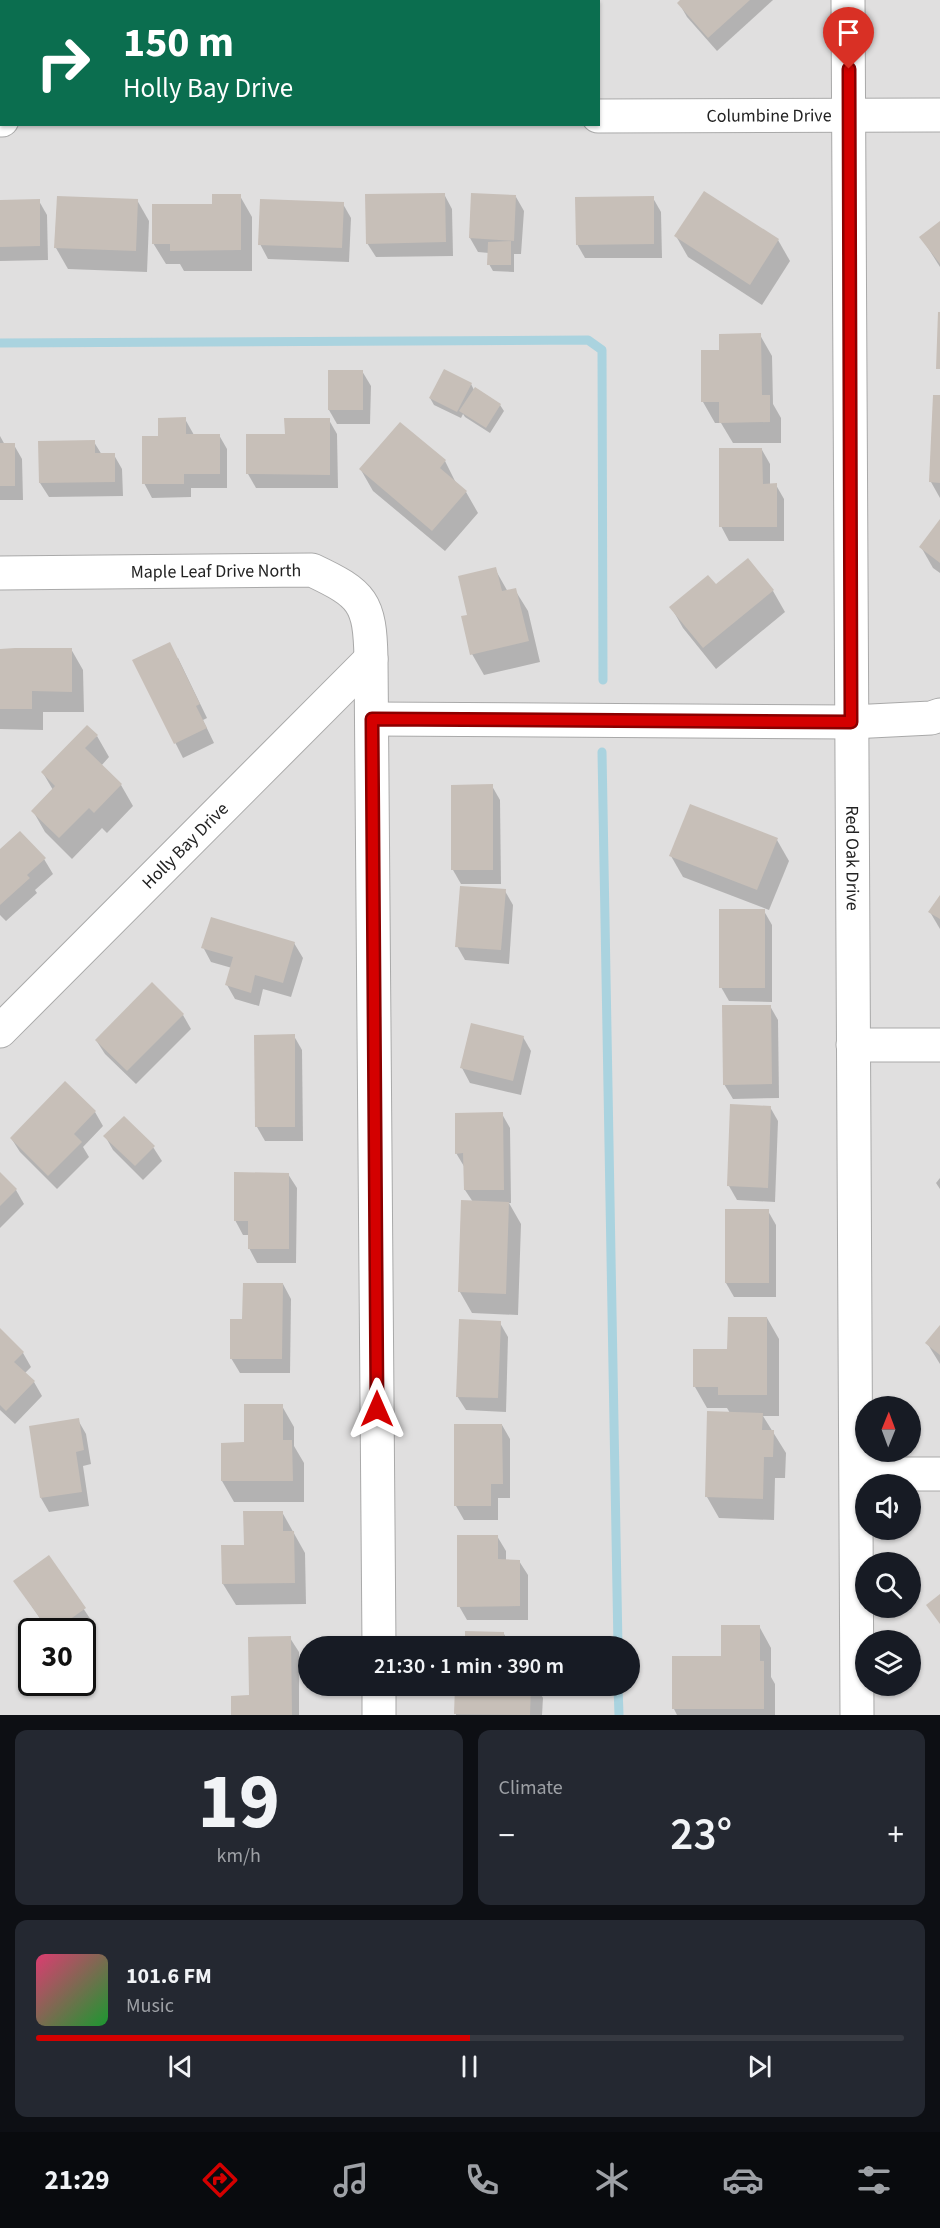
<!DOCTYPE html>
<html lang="en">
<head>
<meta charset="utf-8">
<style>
  :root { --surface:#171b24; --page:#242831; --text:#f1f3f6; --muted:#9ea1a6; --line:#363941; --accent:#d40000 }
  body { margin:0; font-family:"Source Sans 3",sans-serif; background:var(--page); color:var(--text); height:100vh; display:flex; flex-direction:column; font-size:22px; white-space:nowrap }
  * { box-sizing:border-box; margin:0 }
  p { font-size:20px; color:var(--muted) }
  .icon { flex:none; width:33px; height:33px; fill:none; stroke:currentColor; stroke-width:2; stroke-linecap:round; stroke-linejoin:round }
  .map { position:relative; height:1715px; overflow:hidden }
  .details { display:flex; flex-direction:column; gap:15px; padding:15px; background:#0d0f14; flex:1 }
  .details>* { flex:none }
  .top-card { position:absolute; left:0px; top:0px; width:600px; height:126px; box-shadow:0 2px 4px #0004; background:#0b6e4f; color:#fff; overflow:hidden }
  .needle { width:39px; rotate:1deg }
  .buttons { position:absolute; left:855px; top:1396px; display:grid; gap:12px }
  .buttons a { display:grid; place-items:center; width:66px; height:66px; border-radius:50%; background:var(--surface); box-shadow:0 2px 4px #0004; font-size:30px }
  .speed { position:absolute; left:18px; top:1618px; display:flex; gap:12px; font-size:30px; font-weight:700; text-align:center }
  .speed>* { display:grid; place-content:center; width:78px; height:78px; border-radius:50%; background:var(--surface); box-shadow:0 2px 4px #0004; line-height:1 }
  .speed .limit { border:3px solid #111; border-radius:9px; background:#fff; color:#111 }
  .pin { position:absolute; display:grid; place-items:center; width:51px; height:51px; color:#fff; margin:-62px -26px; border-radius:50% 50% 50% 0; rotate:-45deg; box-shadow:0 0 6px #0007 }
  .pin .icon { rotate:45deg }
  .me { position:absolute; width:66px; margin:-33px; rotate:0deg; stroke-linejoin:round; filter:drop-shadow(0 0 4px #0008) }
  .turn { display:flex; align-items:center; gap:21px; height:126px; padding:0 24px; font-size:27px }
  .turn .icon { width:78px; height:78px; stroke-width:2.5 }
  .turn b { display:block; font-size:42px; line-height:51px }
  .big { font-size:45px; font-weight:600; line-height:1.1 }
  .details .tile { flex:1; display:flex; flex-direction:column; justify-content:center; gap:9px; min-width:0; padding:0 21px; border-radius:12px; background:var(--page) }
  .details .dial { align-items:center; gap:0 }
  .dial b { font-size:78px; line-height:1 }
  .song { display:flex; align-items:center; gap:18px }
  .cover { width:72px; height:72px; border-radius:9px; background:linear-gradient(135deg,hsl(340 70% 55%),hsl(130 70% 35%)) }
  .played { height:6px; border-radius:3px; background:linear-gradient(90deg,var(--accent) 50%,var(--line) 50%) }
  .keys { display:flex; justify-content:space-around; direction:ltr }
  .heat { display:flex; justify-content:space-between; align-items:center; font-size:33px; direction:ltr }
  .details .tiles { flex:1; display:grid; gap:15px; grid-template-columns:1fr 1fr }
  .tile:last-child { grid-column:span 2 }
  .trip { position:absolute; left:298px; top:1636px; width:342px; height:60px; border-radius:30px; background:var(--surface); box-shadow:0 2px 4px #0004; font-weight:600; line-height:60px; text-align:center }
  .dock { display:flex; height:96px; justify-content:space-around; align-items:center; background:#090b0e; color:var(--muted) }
  .dock .icon { width:42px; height:42px }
  .dock .active { color:var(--accent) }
  .dock b { font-size:27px; color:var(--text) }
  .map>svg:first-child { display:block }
  .residential { fill:#e0dfdf; fill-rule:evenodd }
  .shadow { fill:#0003 }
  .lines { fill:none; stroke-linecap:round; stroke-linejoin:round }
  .stream { stroke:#aad3df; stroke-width:9 }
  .building { fill:#c7bfb8 }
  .minor-casing { stroke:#a9a9a9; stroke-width:35 }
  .minor { stroke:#fff; stroke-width:33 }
  .route-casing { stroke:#8a0000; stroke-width:15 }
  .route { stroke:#d40000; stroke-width:10 }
  .labels { text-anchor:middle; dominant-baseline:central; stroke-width:4.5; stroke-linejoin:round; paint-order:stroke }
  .street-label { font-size:18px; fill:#222; stroke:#fff }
</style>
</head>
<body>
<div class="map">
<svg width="940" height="1715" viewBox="0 0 940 1715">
  <rect width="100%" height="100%" fill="#f2efe9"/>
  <path class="residential" d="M0 0H940V1715H0ZM2 2H598V124H2ZM866 1407H910V1452H866ZM866 1485H910V1530H866ZM866 1563H910V1608H866ZM32 1632H82V1683H32ZM866 1641H910V1686H866ZM309 1647H630V1686H309Z"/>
  <g class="shadow">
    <polygon points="161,0 232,0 234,2 163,2"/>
    <polygon points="276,0 390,0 391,1 277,2"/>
    <polygon points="682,0 773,0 717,51 687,17 679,3"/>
    <polygon points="444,194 452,209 453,256 376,257 367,243"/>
    <polygon points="240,196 252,217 252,271 184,271 180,264 166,264 153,243 214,205"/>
    <polygon points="516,197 524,211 521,254 514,254 514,272 493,271 489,264 489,253 478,252 470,238"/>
    <polygon points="653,198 661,212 662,258 585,258 577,244"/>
    <polygon points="137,200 149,221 147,272 68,269 56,248"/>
    <polygon points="39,201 47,215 48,260 0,261 0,202"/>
    <polygon points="343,204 351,218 349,262 268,259 260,244"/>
    <polygon points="940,223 940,267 921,237"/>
    <polygon points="676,236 778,240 790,261 762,305 688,257"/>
    <polygon points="760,335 772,356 773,404 781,418 781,443 733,443 721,423 715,423 703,402 721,352"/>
    <polygon points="362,371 371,386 370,424 337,424 329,410"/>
    <polygon points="471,384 474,390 500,405 504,411 490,433 465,417 463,414 461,418 434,405 430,398"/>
    <polygon points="940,397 940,498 931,482"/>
    <polygon points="185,419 194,435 219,435 227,449 227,488 191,488 191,497 152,498 144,483 159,437"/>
    <polygon points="329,420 337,434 338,488 256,488 248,474 286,436"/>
    <polygon points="0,436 5,445 14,445 22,459 23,500 0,500"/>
    <polygon points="94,442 102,455 114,455 122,469 123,496 49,497 40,483"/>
    <polygon points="762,450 770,464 770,485 776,485 784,499 784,541 729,541 721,526"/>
    <polygon points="445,461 456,483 466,492 478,513 445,551 373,491 361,470"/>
    <polygon points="940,522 940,573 933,568 921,547"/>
    <polygon points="748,560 773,591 785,612 716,669 683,628 671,607 716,587"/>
    <polygon points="495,569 508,592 515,590 528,611 540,662 484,675 472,654 469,616"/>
    <polygon points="71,649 83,670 84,712 43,712 43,730 0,729 0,650"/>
    <polygon points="178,658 207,718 203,720 214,743 183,758 134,661"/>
    <polygon points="97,736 109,757 101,766 121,785 133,806 107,833 102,828 72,859 45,832 33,811 53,790 43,773"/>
    <polygon points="492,786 500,800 501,884 461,884 453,870"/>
    <polygon points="777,840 789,861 769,910 683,877 671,856"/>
    <polygon points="0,851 44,859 53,874 35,890 37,893 6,921 0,915"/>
    <polygon points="505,891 513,905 509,964 465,960 457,946"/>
    <polygon points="940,897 940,929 930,912"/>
    <polygon points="764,911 772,925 772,1002 729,1001 721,987"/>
    <polygon points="294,943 303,958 291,997 263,989 259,1006 235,999 227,985 232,968 211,962 203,947"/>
    <polygon points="770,1006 778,1020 779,1098 733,1099 724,1084"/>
    <polygon points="183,1015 191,1029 136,1084 105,1054 96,1040"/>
    <polygon points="294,1036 302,1050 303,1141 265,1141 257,1127"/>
    <polygon points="523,1037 531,1051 521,1095 470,1083 462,1068"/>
    <polygon points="770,1107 778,1121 775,1202 737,1200 729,1186"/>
    <polygon points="95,1112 103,1126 83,1147 89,1157 57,1189 20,1152 11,1138"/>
    <polygon points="502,1114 510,1128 511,1203 509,1203 521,1224 518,1315 472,1313 460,1292 463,1202 473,1202 465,1190 465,1168 456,1153"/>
    <polygon points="105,1136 153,1147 162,1161 143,1180 113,1150"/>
    <polygon points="0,1174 16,1190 24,1204 0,1228"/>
    <polygon points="288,1174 297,1188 296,1263 257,1263 249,1248 249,1235 243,1235 235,1220"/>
    <polygon points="940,1178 940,1189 936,1183"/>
    <polygon points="768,1211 776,1225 776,1297 734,1297 726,1283"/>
    <polygon points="283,1284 291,1299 290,1373 240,1373 231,1358 244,1321"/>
    <polygon points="767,1318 779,1339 779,1416 763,1416 786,1453 785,1478 775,1478 774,1520 719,1518 707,1497 730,1413 727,1408 707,1408 695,1387 729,1350"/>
    <polygon points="500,1323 508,1337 506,1412 466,1410 457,1396"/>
    <polygon points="940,1327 940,1364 927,1343"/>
    <polygon points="0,1331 23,1353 31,1367 25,1373 34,1382 42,1396 15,1424 0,1410"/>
    <polygon points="282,1406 294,1427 294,1446 304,1463 304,1502 234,1502 222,1481 246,1444"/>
    <polygon points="78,1420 86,1434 91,1464 83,1466 89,1506 49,1512 41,1498"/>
    <polygon points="502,1425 510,1439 510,1498 498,1498 498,1520 464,1520 456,1506"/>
    <polygon points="282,1512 305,1553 306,1604 236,1605 223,1584 245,1546"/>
    <polygon points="497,1536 506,1551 506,1561 519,1561 528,1575 528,1620 467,1620 459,1606"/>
    <polygon points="49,1557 93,1623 81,1632 49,1632 15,1581"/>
    <polygon points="759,1626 771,1648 771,1677 775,1684 775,1715 677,1715 674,1709 723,1657"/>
    <polygon points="504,1634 511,1647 466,1647"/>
    <polygon points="290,1638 299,1652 299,1715 233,1715 250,1697"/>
    <polygon points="456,1686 536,1686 543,1698 542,1715 456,1715"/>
  </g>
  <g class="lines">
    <g class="stream">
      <polyline points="0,343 588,340 602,350 603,680"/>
      <polyline points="602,752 618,1647"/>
      <polyline points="618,1686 619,1715"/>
    </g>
  </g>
  <g class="building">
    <polygon points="680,0 750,0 708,38 677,3"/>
    <polygon points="704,191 779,239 750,285 674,236"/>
    <polygon points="445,193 446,242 366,244 365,194"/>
    <polygon points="471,193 516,195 514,241 469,238"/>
    <polygon points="212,194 241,194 241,250 170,251 170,244 152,244 152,204 212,204"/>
    <polygon points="57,196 138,199 136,251 54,248"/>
    <polygon points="654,196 654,244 576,245 575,197"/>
    <polygon points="40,199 40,246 0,247 0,200"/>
    <polygon points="260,199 344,202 342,248 258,245"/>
    <polygon points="940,221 940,264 919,237"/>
    <polygon points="511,241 511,265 487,265 488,242"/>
    <polygon points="938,312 940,312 940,369 936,369"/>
    <polygon points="761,333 762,395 770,395 770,422 719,423 719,402 701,402 701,350 719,350 719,334"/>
    <polygon points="444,369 472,383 457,412 429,398"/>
    <rect x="328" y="370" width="35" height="40"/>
    <polygon points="475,387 501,404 486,428 459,411"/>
    <polygon points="933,395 940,395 940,483 929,482"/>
    <polygon points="186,417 186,434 220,434 220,474 184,474 184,484 142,484 142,436 158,436 158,418"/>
    <polygon points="284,418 330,418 330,475 246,474 246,434 285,434"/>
    <polygon points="400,422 446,460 440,468 467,491 432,531 359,469"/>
    <polygon points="95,440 95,453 115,453 115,482 39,483 38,441"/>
    <rect x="0" y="443" width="15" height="43"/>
    <polygon points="719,448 762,448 763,484 777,483 777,527 719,527"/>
    <polygon points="940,519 940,563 919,547"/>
    <polygon points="748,558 774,590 703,648 669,607 708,575 716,584"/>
    <polygon points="496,567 502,591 516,588 529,641 470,655 461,616 467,615 458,576"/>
    <polygon points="170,642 200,704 196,706 207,728 174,744 132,660"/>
    <polygon points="15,648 72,648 72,692 32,691 32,709 0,709 0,649"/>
    <polygon points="87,725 98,735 85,748 122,784 94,813 89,808 59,838 31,811 55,786 41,772"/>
    <polygon points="493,784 493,870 451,870 451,785"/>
    <polygon points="690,804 778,838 757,890 669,856"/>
    <polygon points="20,831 46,858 27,875 30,878 0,905 0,849"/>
    <polygon points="460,886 506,889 501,950 455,947"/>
    <polygon points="940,895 940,919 928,912"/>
    <rect x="719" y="909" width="46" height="79"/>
    <polygon points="211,917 295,942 283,983 255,975 251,993 225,985 233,957 201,948"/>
    <polygon points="152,982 184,1014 127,1071 95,1040"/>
    <polygon points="722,1005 771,1005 772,1084 723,1085"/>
    <polygon points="471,1023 524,1036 513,1081 460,1068"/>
    <polygon points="295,1034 295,1127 255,1127 254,1035"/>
    <polygon points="65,1081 96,1111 74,1134 82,1142 48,1176 10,1138"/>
    <polygon points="730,1104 771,1106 768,1188 727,1186"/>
    <polygon points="503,1112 504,1190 464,1190 463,1153 455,1154 455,1113"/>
    <polygon points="124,1116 155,1146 135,1166 103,1136"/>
    <polygon points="0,1172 17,1189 0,1206"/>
    <polygon points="234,1172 289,1173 289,1249 248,1249 248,1221 234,1221"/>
    <polygon points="461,1200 509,1202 506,1294 458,1292"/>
    <rect x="725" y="1209" width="44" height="74"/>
    <polygon points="243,1283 283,1283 282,1359 230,1359 230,1319 242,1319"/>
    <polygon points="728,1317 767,1317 767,1395 718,1395 718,1387 693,1387 693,1349 727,1349"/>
    <polygon points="459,1319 501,1321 498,1398 456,1397"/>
    <polygon points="940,1325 940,1355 925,1343"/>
    <polygon points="0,1328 24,1352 14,1362 35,1381 6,1411 0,1405"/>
    <polygon points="244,1404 283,1404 283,1440 292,1440 293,1481 221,1481 221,1443 244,1442"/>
    <polygon points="707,1411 763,1413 762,1430 774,1430 773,1457 764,1457 763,1499 705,1497"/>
    <polygon points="79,1418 84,1450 76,1452 82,1492 40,1498 29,1426"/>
    <polygon points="454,1424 502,1424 503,1484 491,1484 491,1506 454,1506"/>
    <polygon points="243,1511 283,1511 283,1531 294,1531 295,1583 222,1584 221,1545 244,1545"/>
    <polygon points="457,1535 498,1535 498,1559 520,1560 520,1606 457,1607"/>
    <polygon points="49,1555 86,1608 52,1632 50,1632 13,1581"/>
    <polygon points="940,1594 940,1624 926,1605"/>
    <polygon points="721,1625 760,1625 760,1661 764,1661 764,1709 672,1709 672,1656 721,1656"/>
    <polygon points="465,1631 504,1632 504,1647 465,1647"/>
    <polygon points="291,1636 292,1715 231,1715 231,1696 249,1695 248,1637"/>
    <polygon points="455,1686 531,1686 530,1715 454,1714"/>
  </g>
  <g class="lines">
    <g class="minor-casing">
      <g id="minor">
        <polyline points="70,0 70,2"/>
        <polyline points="459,0 459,2"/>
        <path id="s1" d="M848 0 857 1715"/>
        <path id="s2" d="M598 116 940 115"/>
        <polyline points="0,120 2,120"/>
        <path id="s3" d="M0 573 312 570C363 594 370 602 371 659L379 1647"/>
        <polyline points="372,719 851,722 931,718 940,715"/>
        <path id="s4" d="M0 1031 371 659"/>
        <polyline points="853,1045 940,1045"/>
        <polyline points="857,1474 940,1474"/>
        <polyline points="379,1686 379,1715"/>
      </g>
    </g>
    <use href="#minor" class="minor"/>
  </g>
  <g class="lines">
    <g class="route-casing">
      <polyline id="route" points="377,1409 372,719 851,722 849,69"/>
    </g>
    <use href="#route" class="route"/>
  </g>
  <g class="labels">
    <g class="street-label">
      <text stroke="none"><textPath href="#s2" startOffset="171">Columbine Drive</textPath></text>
      <text stroke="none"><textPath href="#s3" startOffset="216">Maple Leaf Drive North</textPath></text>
      <text stroke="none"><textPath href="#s4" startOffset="262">Holly Bay Drive</textPath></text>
      <text stroke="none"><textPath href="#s1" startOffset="858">Red Oak Drive</textPath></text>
    </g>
  </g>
</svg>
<div class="buttons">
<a><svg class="needle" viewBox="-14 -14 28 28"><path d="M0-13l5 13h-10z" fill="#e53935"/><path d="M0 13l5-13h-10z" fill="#9ea1a6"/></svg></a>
<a><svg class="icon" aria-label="sound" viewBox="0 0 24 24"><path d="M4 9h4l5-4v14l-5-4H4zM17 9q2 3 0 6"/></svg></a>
<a><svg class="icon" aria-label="search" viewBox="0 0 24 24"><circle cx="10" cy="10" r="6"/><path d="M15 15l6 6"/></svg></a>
<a><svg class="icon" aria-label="layers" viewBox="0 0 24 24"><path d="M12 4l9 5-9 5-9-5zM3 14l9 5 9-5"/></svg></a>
</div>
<div class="speed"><div class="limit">30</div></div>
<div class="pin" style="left:849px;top:69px;background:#d93025"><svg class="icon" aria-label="arrive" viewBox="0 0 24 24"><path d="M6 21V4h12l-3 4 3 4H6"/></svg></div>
<svg class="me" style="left:377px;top:1409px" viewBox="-20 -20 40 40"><path d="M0-17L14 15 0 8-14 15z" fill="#d40000" stroke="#fff" stroke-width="4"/></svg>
<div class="trip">21:30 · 1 min · 390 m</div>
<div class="top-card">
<div class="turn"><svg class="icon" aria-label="right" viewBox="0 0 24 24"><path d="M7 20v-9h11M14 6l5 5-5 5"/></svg><div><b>150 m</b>Holly Bay Drive</div></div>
</div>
</div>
<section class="details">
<div class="tiles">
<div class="tile dial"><b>19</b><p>km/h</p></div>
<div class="tile"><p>Climate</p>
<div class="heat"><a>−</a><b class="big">23°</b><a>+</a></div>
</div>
<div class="tile">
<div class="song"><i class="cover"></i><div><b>101.6 FM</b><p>Music</p></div></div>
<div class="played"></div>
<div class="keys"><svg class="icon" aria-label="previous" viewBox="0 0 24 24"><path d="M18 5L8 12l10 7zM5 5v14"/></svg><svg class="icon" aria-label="pause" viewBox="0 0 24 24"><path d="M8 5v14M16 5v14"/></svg><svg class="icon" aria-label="next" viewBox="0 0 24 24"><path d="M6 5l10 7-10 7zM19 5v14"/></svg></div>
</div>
</div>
</section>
<nav class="dock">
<b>21:29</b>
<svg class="icon active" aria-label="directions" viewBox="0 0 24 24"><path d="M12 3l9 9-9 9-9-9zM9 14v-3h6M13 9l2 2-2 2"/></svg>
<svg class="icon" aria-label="music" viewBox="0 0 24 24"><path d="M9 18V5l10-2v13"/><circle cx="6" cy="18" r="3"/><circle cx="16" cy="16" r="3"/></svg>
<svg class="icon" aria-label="phone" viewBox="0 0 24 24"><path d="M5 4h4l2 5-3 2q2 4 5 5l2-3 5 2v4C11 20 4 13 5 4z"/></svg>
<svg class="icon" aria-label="climate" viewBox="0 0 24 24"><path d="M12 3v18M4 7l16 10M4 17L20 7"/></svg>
<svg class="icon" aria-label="car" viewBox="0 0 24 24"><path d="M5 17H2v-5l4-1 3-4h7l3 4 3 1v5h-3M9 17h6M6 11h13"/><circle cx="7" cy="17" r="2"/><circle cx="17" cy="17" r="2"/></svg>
<svg class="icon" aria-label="filters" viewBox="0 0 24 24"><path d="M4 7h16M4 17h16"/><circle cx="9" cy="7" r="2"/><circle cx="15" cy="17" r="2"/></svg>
</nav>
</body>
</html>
